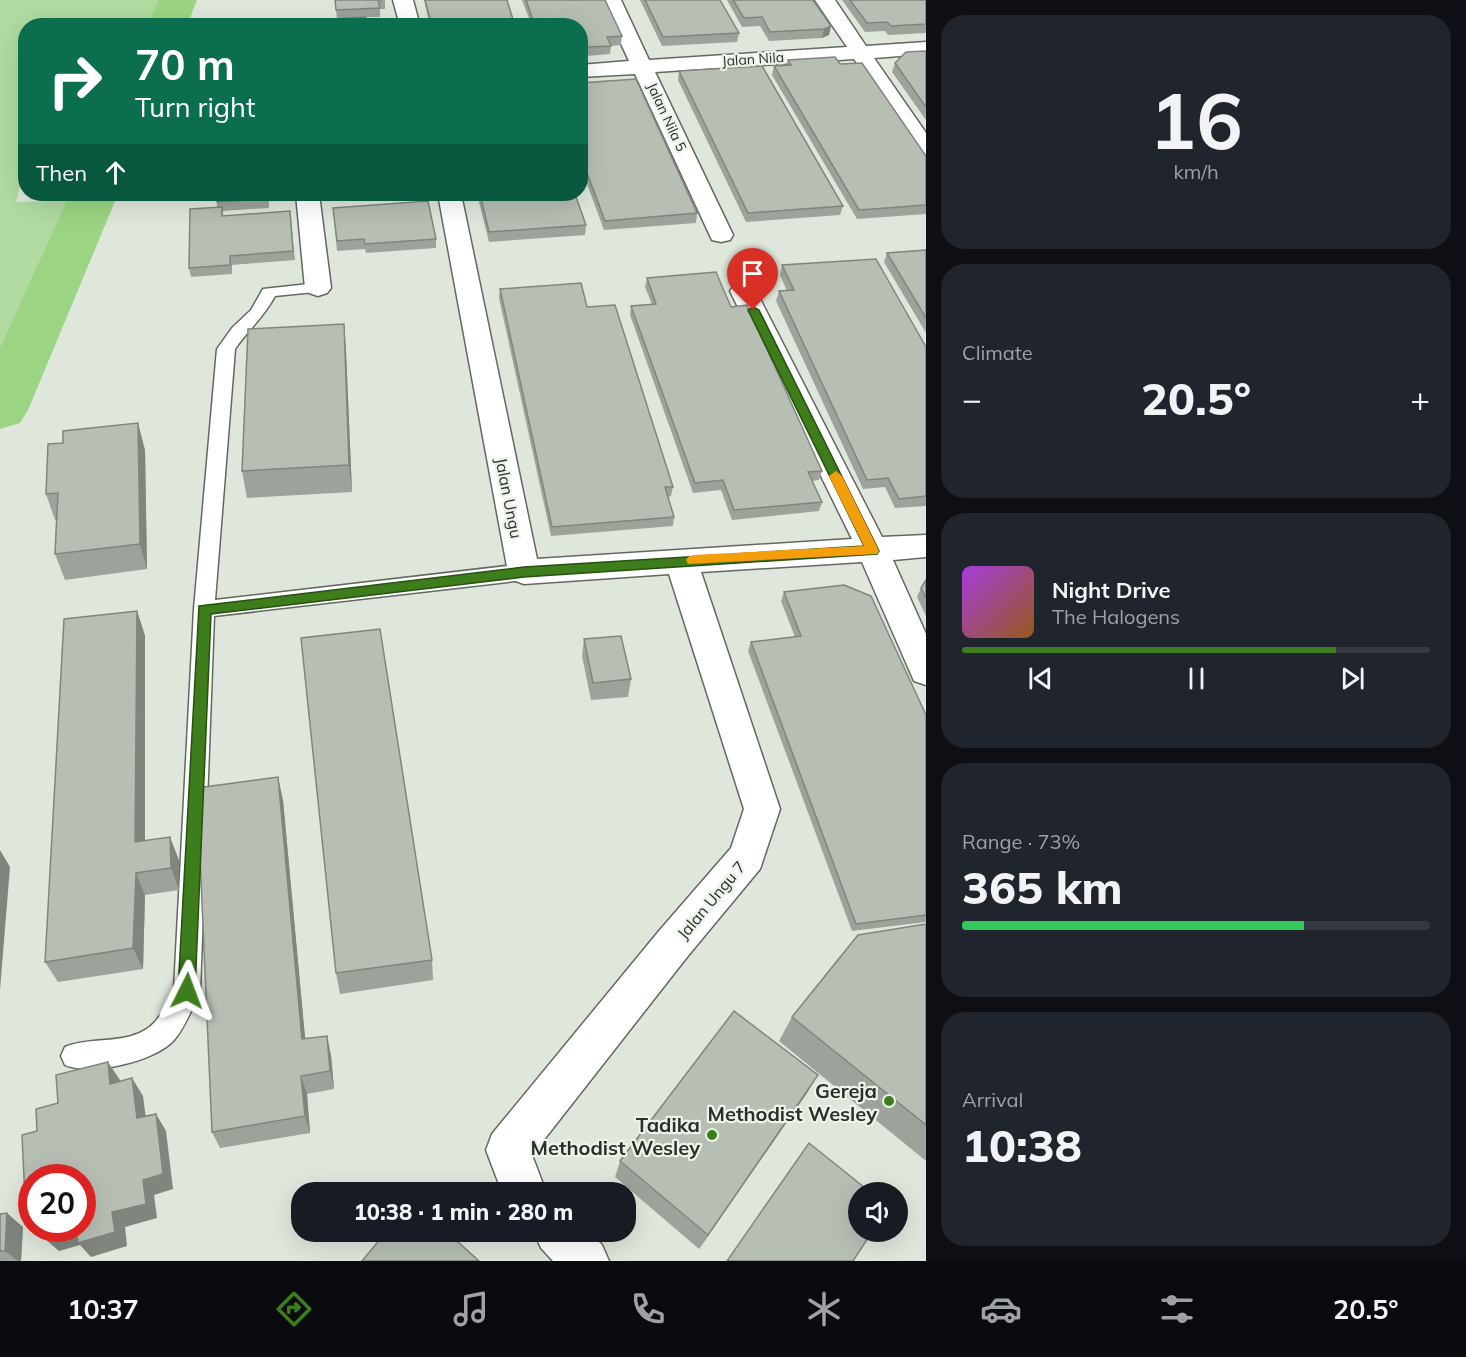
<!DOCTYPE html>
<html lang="en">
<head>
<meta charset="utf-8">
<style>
  :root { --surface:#171b24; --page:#20242c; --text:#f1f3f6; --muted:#9ea1a6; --line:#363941; --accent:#3d7d1c }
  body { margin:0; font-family:Mulish,sans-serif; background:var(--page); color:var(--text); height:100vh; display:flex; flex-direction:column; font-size:22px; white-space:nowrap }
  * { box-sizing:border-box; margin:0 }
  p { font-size:20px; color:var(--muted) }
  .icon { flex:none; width:33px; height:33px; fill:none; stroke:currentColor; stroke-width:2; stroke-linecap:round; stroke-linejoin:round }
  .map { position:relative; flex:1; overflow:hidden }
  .panel { display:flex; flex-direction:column; gap:15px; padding:15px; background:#0d0f14; width:540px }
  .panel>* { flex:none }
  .guide { position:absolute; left:18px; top:18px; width:570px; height:183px; border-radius:24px; box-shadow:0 6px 24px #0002; background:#0b6e4f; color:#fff; overflow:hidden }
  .controls { position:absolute; left:848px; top:1182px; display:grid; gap:12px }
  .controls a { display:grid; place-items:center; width:60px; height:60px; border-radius:50%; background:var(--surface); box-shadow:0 6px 24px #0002; font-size:30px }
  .speed { position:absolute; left:18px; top:1164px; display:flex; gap:12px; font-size:30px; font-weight:700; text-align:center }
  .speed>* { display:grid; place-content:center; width:78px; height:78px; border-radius:50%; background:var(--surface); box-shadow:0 6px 24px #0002; line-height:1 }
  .speed .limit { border:9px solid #d22; background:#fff; color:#111 }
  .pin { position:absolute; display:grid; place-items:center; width:51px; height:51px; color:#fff; margin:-62px -26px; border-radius:50% 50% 50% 0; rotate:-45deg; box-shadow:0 0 6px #0007 }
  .pin .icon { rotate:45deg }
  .me { position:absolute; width:66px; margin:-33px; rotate:3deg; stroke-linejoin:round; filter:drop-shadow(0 0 4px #0008) }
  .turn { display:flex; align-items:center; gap:21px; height:126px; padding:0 18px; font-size:27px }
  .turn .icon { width:78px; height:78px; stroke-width:2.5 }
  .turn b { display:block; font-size:42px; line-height:51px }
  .then { display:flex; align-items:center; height:57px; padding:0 18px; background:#0003; gap:12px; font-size:22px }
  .big { font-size:45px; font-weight:800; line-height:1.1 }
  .panel .widget { flex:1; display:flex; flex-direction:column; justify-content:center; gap:9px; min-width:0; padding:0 21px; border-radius:24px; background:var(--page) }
  .panel .dial { align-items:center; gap:0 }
  .dial b { font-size:78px; line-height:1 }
  .song { display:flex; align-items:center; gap:18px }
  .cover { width:72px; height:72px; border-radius:9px; background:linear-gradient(135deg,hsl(280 70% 55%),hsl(30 70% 35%)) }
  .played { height:6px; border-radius:3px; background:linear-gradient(90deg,var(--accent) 80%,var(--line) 80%) }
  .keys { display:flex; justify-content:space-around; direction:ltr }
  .heat { display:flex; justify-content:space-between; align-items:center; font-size:33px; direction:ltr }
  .charge { height:9px; border-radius:4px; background:linear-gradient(90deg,#34c759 73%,var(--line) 0) }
  .trip { position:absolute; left:291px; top:1182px; width:345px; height:60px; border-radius:24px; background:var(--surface); box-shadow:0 6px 24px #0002; font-weight:800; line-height:60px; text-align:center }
  .menu { display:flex; height:96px; justify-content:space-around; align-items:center; background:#090b0e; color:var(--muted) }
  .menu .icon { width:42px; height:42px }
  .menu .selected { color:var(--accent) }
  .menu b { font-size:27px; color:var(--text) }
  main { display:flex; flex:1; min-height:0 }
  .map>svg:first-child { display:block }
  .green { fill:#b1dba1 }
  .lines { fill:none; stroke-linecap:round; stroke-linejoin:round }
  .river { fill:#9bd584; fill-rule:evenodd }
  .lane-casing { stroke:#626960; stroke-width:3 }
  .street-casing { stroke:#626960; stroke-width:3 }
  .lane { fill:#fff; fill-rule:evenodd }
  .street { fill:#fff; fill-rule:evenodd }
  .wall { fill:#9da39b }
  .shaded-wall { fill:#80857e }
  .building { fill:#b7beb4; stroke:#80857e; stroke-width:1.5 }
  .route { fill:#3d7d1c; stroke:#285112; stroke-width:1.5 }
  .slow { fill:#f59e0b }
  .poi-dot { fill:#3d7d1c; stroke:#ecf4e9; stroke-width:2 }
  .labels { text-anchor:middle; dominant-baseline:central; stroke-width:4.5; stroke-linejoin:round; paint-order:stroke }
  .far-street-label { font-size:14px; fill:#2c2f2b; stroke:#ecf4e9 }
  .street-label { font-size:16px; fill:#2c2f2b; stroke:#ecf4e9 }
  .near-poi-label { font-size:20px; font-weight:bold; fill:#2c2f2b; stroke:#ecf4e9; text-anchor:end }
</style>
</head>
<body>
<main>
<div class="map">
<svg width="926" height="1261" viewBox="0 0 926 1261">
  <rect width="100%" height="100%" fill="#dfe7dc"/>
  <polygon class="green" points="0,0 166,0 154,25 26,26 25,168 16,202 81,200 0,356"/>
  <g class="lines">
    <g class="river">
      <polygon points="159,0 197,0 187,26 147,26"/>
      <polygon points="70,194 118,194 28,410 20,423 0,429 0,348"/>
    </g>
    <g class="lane-casing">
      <path id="lane" d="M318 283 324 285 326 288 324 291 275 296C264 317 248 330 235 349L215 600 524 564 531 567 534 572 531 577 524 580 214 616 200 991C194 1005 184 1029 174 1040 155 1062 90 1076 65 1065L61 1056 65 1047C93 1035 132 1047 155 1022 163 1013 168 999 174 989L194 609 217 349 232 328 251 310 263 289Z"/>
    </g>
    <g class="street-casing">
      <g id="street">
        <polygon points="393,0 413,0 420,26 400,26"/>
        <polygon points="601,0 621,0 649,60 847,47 815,0 835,0 866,46 926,42 926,54 874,58 926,133 926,157 918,155 854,59 655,72 733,235 730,240 721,242 712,240 635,74 580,77 580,65 629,61"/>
        <polygon points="296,194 319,194 331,288 327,293 318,296 309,293 305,288"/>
        <polygon points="438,194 461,194 537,559 852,539 730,291 734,286 743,283 752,286 756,291 882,537 926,535 926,557 893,560 926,634 926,685 914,681 862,562 701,572 780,809 760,869 687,957 532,1155 546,1192 502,1192 486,1150 492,1134 659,931 731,848 744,809 669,574 524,584 513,580 508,572"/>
        <polygon points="534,1232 589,1232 602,1245 609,1261 553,1261 541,1248"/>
      </g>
    </g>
    <use href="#lane" class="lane"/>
    <use href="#street" class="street"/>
  </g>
  <g class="wall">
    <polygon points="335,0 385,0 385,9 380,9 380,17 366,17 367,23 381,26 337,19"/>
    <polygon points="424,0 507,0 515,26 430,26"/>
    <polygon points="522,0 605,0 622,36 621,45 611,46 610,54 586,56 584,52 580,52 580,26 532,26"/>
    <polygon points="640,0 720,0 739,33 737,42 662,46"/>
    <polygon points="727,0 813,0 831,26 829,35 822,38 769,41 760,26 742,27"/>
    <polygon points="842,0 926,0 926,33 888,35 885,31 865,32"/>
    <polygon points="926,51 926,120 892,72 895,63"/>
    <polygon points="788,60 840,64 926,156 926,214 857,219 772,75 774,66 786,65"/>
    <polygon points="679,71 843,206 840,215 746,222 678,80"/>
    <polygon points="580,83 697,213 696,223 604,230 580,165"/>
    <polygon points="26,158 26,185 20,167"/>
    <polygon points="29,194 61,194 60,198 30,199"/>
    <polygon points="194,194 292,194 292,195 269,196 269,208 223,211 223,216 291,220 295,260 232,265 232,274 191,277 189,268 217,207 217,200 195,201"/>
    <polygon points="338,194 427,194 389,196 389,200 367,201 367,199 351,200 351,195 339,196"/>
    <polygon points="477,194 575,194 586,225 585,235 489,242"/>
    <polygon points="333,208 436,239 436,248 366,253 365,249 337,251"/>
    <polygon points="926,250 926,333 884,262 887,253"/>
    <polygon points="782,265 926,347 926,506 895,508 885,487 863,489 776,301 779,291 787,291 780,275"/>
    <polygon points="647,278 731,307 822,471 819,480 812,481 822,502 819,511 732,520 721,490 693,493 630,315 631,306 652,304 645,287"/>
    <polygon points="500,289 587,307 673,487 671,496 668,497 674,517 673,526 551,536 499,298"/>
    <polygon points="346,351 352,492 247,498 242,471"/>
    <polygon points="145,450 147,569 65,580 55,554 56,520 55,520 46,494"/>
    <polygon points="926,580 926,616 917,597 921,588"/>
    <polygon points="784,592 926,715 926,922 852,931 748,651 751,642 795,637 781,601"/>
    <polygon points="137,611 145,636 145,841 179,860 179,890 145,895 143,969 58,982 45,962"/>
    <polygon points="584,639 631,679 628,697 591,700 582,656"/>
    <polygon points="283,800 305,1039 331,1055 334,1089 307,1094 310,1133 220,1148 212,1132"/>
    <polygon points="926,924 926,1161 779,1041 792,1017"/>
    <polygon points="432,960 433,980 340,994 336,973"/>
    <polygon points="807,1093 699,1249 615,1177 620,1161"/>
    <polygon points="0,1214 23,1227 21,1261 0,1261"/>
  </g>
  <g class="shaded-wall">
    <polygon points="831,26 829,35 822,38 824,29"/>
    <polygon points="344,324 346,351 352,492 349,465"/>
    <polygon points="138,423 145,450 147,569 140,544"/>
    <polygon points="137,611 145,636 145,864 135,842"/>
    <polygon points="278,777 283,800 307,1058 302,1039"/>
    <polygon points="170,837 179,860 179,890 171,868"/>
    <polygon points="0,850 10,867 0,990"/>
    <polygon points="136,873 145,895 143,969 133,948"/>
    <polygon points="327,1036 331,1055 334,1089 330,1071"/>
    <polygon points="108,1062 120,1080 122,1102 110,1084"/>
    <polygon points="818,1075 807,1093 699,1249 708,1235"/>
    <polygon points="301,1076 307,1094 310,1133 305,1116"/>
    <polygon points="132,1078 143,1096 148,1135 137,1118"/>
    <polygon points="156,1114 166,1131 173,1189 154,1195 157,1218 125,1227 127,1246 91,1257 80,1245 59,1251 44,1238 76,1229 112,1212 143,1180"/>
    <polygon points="32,1196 32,1204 25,1198"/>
    <polygon points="7,1213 23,1227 21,1261 18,1261 5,1251"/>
  </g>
  <g class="building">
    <polygon points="335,0 382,0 378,0 380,8 336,10"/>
    <polygon points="425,0 507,0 515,26 432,26"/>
    <polygon points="526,0 605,0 622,36 607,37 611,46 587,47 585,43 580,43 580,26 535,26"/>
    <polygon points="645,0 720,0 739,33 663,37"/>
    <polygon points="733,0 813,0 831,26 824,29 770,32 762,17 744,18"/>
    <polygon points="850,0 926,0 926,24 891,26 887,22 867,23"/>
    <polygon points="366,17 367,23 380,22 381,26 333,26 332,19"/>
    <polygon points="926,51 926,107 895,63 906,52"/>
    <polygon points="835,57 840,64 862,63 926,156 926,205 859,210 774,66 791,65 788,60"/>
    <polygon points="762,66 843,206 748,213 679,71"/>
    <polygon points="636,79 697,213 605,221 580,154 580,83"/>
    <polygon points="22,158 26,158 26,167 20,167"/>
    <polygon points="216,194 268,194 268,199 217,202"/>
    <polygon points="480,194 575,194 586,225 489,232"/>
    <polygon points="428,201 436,239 365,244 364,239 337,241 333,208"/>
    <polygon points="222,207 222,216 290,211 293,251 230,256 230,265 189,268 190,209"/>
    <polygon points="926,250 926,318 887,253"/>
    <polygon points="876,259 926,347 926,496 899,499 888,478 867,480 779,291 794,290 782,265"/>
    <polygon points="716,272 731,307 747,305 822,471 808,472 822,502 734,510 723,480 695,483 631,306 656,304 647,278"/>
    <polygon points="581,283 587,307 615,305 673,487 665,487 674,517 552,527 500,289"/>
    <polygon points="344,324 349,465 242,471 248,329"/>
    <polygon points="138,423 140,544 55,554 58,493 46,494 48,444 63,443 63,431"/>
    <polygon points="926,580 926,598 921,588"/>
    <polygon points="844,585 871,596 926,715 926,915 856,924 751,642 801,636 784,592"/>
    <polygon points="137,611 135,842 170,837 171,868 136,873 133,948 45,962 64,619"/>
    <polygon points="380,629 432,960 336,973 301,638"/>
    <polygon points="621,636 631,679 593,683 584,639"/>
    <polygon points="278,777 302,1039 327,1036 330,1071 301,1076 305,1116 212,1132 197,788"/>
    <polygon points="926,924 926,1125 792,1017 858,935"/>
    <polygon points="734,1011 818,1075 708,1235 620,1161"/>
    <polygon points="108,1062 110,1084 132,1078 137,1118 156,1114 163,1174 143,1180 146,1204 112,1212 115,1232 78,1243 76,1229 44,1238 44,1228 82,1228 82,1178 32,1178 32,1196 25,1198 22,1135 37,1131 36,1109 58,1103 56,1075"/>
    <polygon points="809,1143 870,1192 858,1192 858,1232 872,1232 853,1261 727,1261"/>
    <polygon points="7,1213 5,1251 0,1251 0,1214"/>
    <polygon points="386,1232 447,1232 479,1261 362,1261"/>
  </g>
  <polygon class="route" points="753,307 759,310 879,551 877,554 524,577 211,614 195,991 193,996 187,999 181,996 178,991 199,606 524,567 864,546 748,310"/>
  <polygon class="slow" points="836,471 842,476 879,551 877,554 688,564 686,560 688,557 693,555 864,546 829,476"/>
  <g class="poi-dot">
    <circle cx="889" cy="1101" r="6"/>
    <circle cx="712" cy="1135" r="6"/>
  </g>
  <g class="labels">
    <g class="far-street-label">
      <text transform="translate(753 59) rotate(-4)">Jalan Nila</text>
      <text transform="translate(667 117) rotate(65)">Jalan Nila 5</text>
    </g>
    <g class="street-label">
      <text transform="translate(509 498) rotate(79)">Jalan Ungu</text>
      <text transform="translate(711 900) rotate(-50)">Jalan Ungu 7</text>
    </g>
    <g class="near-poi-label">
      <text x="877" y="1090">Gereja<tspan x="877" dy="23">Methodist Wesley</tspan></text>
      <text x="700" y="1124">Tadika<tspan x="700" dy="23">Methodist Wesley</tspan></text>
    </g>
  </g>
</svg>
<div class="controls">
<a><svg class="icon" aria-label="sound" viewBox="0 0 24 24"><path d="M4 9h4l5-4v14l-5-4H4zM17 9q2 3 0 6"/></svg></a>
</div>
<div class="speed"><div class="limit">20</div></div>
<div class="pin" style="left:753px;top:310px;background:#d93025"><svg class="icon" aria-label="arrive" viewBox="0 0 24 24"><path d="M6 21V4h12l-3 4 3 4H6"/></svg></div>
<svg class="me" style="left:187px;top:991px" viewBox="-20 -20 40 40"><path d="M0-17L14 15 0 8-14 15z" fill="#3d7d1c" stroke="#fff" stroke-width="4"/></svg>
<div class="trip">10:38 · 1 min · 280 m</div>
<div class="guide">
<div class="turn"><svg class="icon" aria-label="right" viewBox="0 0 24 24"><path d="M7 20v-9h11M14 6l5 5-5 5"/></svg><div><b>70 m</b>Turn right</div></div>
<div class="then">Then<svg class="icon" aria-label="ahead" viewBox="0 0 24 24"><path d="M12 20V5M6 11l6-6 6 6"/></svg></div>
</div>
</div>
<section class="panel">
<div class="widget dial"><b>16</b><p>km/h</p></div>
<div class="widget"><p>Climate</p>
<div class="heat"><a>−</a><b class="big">20.5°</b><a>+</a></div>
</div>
<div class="widget">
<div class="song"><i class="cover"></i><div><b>Night Drive</b><p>The Halogens</p></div></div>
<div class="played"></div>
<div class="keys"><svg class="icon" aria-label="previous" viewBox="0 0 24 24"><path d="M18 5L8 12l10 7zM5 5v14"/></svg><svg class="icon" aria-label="pause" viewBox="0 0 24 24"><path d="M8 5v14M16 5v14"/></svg><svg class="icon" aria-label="next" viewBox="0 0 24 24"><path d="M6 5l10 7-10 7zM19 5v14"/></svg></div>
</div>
<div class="widget"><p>Range · 73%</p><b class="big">365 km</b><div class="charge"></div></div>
<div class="widget"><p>Arrival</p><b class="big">10:38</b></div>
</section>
</main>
<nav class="menu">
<b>10:37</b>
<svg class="icon selected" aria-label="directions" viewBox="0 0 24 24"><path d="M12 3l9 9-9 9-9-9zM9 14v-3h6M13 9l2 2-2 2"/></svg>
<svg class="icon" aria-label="music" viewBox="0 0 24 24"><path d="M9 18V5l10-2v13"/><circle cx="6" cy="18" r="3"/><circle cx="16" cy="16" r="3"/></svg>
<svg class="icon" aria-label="phone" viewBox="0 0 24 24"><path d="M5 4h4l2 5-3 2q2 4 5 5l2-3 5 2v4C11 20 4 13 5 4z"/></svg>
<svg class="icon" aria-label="climate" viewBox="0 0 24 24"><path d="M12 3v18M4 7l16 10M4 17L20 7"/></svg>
<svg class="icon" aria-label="car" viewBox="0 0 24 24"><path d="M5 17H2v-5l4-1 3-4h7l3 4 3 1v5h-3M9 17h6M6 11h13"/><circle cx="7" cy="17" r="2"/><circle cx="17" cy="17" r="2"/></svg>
<svg class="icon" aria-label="filters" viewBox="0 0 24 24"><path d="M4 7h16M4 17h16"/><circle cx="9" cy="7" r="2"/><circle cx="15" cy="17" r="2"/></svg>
<b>20.5°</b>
</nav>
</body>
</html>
